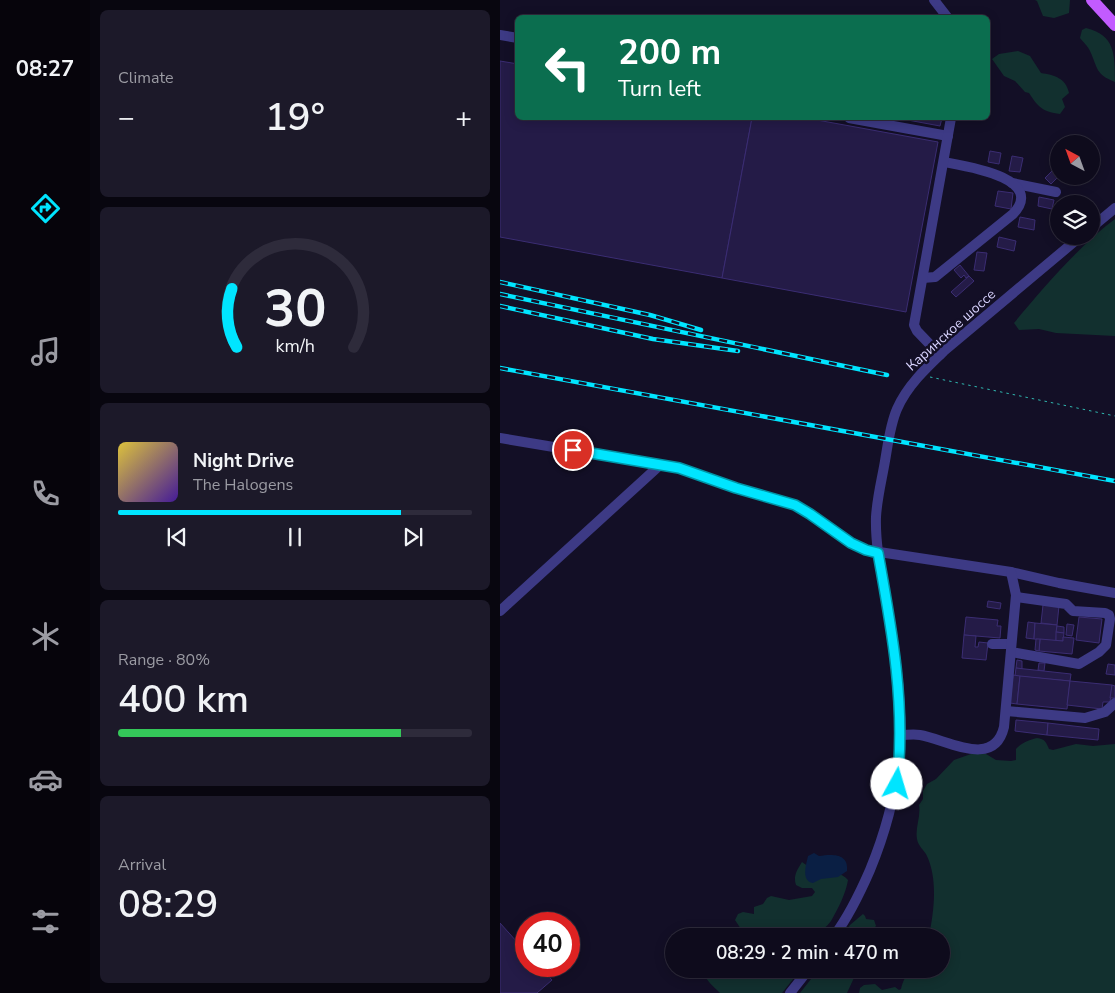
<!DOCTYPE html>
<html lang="en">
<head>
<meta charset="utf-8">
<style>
  :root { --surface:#0e0b1c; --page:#1c1929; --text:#f1f3f6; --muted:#9b9ba3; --line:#2e2b3b; --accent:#00e5ff }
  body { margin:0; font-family:"Nunito Sans",sans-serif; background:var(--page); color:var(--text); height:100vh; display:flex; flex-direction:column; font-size:19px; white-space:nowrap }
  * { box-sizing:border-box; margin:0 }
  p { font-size:16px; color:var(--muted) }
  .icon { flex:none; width:28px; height:28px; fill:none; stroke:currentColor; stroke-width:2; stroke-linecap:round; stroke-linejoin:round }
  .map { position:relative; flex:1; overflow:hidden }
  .details { display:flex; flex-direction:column; gap:10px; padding:10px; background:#08060f; width:410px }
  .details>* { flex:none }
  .top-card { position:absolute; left:15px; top:15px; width:475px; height:105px; border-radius:8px; box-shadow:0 2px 12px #0003,0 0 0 1px var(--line); background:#0b6e4f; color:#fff; overflow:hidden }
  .needle { width:32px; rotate:319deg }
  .fabs { position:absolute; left:550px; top:135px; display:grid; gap:10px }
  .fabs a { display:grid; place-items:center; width:50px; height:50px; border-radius:50%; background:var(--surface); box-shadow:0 2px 12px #0003,0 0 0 1px var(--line); font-size:25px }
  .speed { position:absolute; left:15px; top:912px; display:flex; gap:10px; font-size:25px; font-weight:700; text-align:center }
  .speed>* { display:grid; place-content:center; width:65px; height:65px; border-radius:50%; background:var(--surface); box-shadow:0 2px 12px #0003,0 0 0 1px var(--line); line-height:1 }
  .speed .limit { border:8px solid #d22; background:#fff; color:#111 }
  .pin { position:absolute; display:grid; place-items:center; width:42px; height:42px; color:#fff; margin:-21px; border:2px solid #fff; border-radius:50%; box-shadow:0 1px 5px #0007 }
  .me { position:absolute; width:55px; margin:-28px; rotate:6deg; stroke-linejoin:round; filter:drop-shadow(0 0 4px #0008) }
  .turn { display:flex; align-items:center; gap:18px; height:105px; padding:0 20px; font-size:22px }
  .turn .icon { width:65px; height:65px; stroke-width:2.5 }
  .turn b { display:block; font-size:35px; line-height:42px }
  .big { font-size:38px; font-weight:600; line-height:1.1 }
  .details .card { flex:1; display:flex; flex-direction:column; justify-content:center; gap:8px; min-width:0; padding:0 18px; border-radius:8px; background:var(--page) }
  .details .dial { align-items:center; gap:0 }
  .dial svg { height:130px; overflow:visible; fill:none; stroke:var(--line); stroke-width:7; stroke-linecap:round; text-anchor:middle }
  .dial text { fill:var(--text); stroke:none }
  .song { display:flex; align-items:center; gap:15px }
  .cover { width:60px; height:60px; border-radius:8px; background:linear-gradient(135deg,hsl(50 70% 55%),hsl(260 70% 35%)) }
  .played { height:5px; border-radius:2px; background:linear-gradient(90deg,var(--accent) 80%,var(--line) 80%) }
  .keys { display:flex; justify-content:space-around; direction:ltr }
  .heat { display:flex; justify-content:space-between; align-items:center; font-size:28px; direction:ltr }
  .charge { height:8px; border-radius:4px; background:linear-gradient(90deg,#34c759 80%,var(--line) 0) }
  .trip { position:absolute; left:165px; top:928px; width:285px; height:50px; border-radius:25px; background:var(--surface); box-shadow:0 2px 12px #0003,0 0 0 1px var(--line); font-weight:600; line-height:50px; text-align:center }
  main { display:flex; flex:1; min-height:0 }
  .menu { display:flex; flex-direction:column; width:90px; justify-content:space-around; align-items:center; background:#06040b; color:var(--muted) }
  .menu .icon { width:35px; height:35px }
  .menu .selected { color:var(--accent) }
  .menu b { font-size:22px; color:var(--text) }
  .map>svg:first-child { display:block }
  .green { fill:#12302f }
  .water { fill:#0a1f44 }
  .building { fill:#241b47; stroke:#3b2d73 }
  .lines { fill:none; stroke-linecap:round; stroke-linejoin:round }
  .path { stroke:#2fb8b0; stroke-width:1; stroke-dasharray:2.5 4; stroke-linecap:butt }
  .minor { stroke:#3d3a85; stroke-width:10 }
  .major { stroke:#c25bff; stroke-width:12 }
  .rail-casing { stroke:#00e5ff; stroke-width:4.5 }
  .rail { stroke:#130f26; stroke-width:2.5; stroke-dasharray:8; stroke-linecap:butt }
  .route-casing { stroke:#0095a6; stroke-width:12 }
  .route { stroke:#00e5ff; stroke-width:9 }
  .labels { text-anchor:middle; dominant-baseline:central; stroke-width:5; stroke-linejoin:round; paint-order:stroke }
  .street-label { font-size:14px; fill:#d9d4ff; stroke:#130f26 }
</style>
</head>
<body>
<main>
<nav class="menu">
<b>08:27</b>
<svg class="icon selected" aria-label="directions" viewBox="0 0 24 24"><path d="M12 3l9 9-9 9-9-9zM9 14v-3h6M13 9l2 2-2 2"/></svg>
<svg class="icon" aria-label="music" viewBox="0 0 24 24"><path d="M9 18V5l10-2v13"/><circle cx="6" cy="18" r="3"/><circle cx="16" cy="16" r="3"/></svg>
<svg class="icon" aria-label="phone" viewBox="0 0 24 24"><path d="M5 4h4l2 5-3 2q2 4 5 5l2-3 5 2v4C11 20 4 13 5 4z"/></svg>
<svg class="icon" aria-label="climate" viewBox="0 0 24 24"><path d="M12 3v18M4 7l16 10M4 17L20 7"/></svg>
<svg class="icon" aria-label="car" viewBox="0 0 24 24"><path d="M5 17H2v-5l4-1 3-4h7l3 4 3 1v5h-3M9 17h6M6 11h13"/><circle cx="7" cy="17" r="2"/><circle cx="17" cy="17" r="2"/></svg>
<svg class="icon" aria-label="filters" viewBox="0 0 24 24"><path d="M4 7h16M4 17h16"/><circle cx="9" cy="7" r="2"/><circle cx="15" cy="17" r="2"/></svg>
</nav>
<section class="details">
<div class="card"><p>Climate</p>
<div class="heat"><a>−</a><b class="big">19°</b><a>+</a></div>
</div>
<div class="card dial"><svg viewBox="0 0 100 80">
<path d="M14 69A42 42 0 1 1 86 69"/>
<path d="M14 69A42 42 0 0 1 11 33" stroke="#00e5ff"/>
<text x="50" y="56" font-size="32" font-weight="700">30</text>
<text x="50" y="72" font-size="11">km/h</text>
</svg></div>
<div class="card">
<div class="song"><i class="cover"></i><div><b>Night Drive</b><p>The Halogens</p></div></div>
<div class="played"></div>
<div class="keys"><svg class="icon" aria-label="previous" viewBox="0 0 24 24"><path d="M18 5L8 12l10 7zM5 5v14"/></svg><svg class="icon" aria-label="pause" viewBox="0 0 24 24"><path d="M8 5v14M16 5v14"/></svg><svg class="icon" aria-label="next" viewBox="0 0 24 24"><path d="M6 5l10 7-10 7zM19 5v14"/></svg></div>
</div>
<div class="card"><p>Range · 80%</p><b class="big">400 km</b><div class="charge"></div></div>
<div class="card"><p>Arrival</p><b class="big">08:29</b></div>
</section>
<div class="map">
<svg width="615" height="993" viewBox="0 0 615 993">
  <rect width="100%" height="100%" fill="#130f26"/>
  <g class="green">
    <polygon points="535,0 570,0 569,13 554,18 543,16 537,1"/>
    <path d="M586 28C615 35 615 54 615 82 595 74 598 68 590 51 588 46 583 42 580 38L582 30Z"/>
    <path d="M518 51 530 56 541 73C554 75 566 78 569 93L562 99 565 107 560 114C543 112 538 107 529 93L525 92 515 81 504 76 492 59 499 54Z"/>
    <path d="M615 219V336L556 333 539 329 519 330 514 323C542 289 580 245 615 219Z"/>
    <path d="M537 738C545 739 546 742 549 749L553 750 576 744 593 746 615 744V993H359L360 988 364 985 375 984 382 990 395 987 399 990 401 989C403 981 405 975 412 972L416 976 420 973V969H441V936H429C434 911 438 880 427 856 424 850 418 846 417 839 415 827 421 817 419 805L423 799V791L427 784 436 779 454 760 471 754H486L496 760 511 761 516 760V749C521 743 529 740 537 738Z"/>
    <path d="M302 862C314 873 337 867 348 880 346 893 338 909 331 921 327 927 321 930 318 936H236L241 929 235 920 238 914 243 912 254 914V907L263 904 267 898 271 896 289 900 312 896 315 892 312 888H302L296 885C293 876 297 870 302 862Z"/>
    <polygon points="363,914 365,916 366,919 374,920 376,926 370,932 369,936 342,936 350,925"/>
    <path d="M203 969H301L282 993H220C213 986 204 979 203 969Z"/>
    <polygon points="319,969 358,969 347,993 300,993"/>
  </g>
  <path class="water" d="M314 853 319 856C332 854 349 853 347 871L338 877 321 879 313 883C301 881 306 865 308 856Z"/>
  <g class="building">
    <polygon points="0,61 18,64 18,118 252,118 222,278 0,237"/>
    <polygon points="252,118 306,118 438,142 406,312 222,278"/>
    <polygon points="397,118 442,118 440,126"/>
    <polygon points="490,151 501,153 499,164 488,162"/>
    <polygon points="512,156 523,158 520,172 509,171"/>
    <polygon points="552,171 558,177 551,184 545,178"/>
    <polygon points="498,191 513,193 511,209 495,206"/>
    <polygon points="539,197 554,200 552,209 538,206"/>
    <polygon points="520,217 535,220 534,230 518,227"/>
    <polygon points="499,237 516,241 514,251 497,247"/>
    <polygon points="477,252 487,253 484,271 474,270"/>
    <polygon points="460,265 469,276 466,278 464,275 461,278 454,270"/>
    <polygon points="469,276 474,281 456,297 451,292"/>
    <polygon points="488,601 501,603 500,609 487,607"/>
    <polygon points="543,605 559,606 557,625 541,623"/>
    <polygon points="466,617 498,620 497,626 501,626 500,638 464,635"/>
    <polygon points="579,617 602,619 599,643 576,640"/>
    <polygon points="528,622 535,623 534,639 526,638"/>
    <polygon points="535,623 557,625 556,641 534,639"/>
    <polygon points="567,624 574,625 572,636 566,635"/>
    <polygon points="557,626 564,627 564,633 556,632"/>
    <polygon points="556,632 564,633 563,641 556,641"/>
    <polygon points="464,635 476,636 475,647 478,647 479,642 488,643 486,660 462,658"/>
    <polygon points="563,637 574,638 572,654 539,651 540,639 563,641"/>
    <polygon points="536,639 540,639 539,651 535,650"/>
    <polygon points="517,660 522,661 522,669 516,668"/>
    <polygon points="539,663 545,663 544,671 538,670"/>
    <polygon points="608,664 615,665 615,675 606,674"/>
    <polygon points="516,668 571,674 570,681 515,676"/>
    <polygon points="513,675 520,676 517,704 510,703"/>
    <polygon points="520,676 570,681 567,709 517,704"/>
    <polygon points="570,681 612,685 610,702 603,702 602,709 567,705"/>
    <polygon points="612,685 615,686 615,698 610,698"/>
    <polygon points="516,720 548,723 547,735 515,731"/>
    <polygon points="548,723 599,729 598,740 547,735"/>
    <polygon points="0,923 26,952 26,966 39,966 52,980 37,993 0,993"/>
  </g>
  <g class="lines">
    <polyline class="path" points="430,377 615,416"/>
    <g class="minor">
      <polyline points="434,0 448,18"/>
      <polyline points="0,35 18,38"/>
      <polyline points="349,118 448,136"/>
      <polyline points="512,183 556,192"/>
      <polyline points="591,228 615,208"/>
      <path d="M423 278 435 277 513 214C547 178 465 166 444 162"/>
      <polyline points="440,355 417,331 414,325 451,118"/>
      <polyline points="0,438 179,468 237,488 295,505 310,514 351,543 366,550 511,572 559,583 615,593"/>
      <polyline points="0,611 160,465"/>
      <polyline points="492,644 511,644"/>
      <polyline points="511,652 579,664 599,652 606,645 610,619 609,615 605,613 573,611 566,604 516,597"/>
      <polyline points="506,711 585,718 605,712 615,703"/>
      <path d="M401 735C407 735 414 734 420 735 448 740 494 769 504 727L516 595 511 572"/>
      <path d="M334 936C349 916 360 893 370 870 391 819 403 767 400 712 399 678 394 644 388 610 383 580 375 548 376 517 377 498 382 479 385 461 388 444 390 425 397 409 407 386 426 368 444 351L581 236"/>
      <polyline points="290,993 309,969"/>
    </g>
    <polyline class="major" points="592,0 615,25"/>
    <g class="rail-casing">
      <g id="rail">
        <polyline points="0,282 150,315 201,330"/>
        <polyline points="0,294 387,375"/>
        <polyline points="0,306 153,339 238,351"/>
        <polyline points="0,368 615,481"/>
      </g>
    </g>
    <use href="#rail" class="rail"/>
  </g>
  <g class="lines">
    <g class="route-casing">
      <path id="route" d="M73 450 179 468 236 488 295 505 310 514 351 543 366 550 378 553C392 630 406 706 397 784"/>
    </g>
    <use href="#route" class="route"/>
  </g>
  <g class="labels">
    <g class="street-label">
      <text transform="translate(451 330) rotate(-42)">Каринское шоссе</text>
    </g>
  </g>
</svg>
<div class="fabs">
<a><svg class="needle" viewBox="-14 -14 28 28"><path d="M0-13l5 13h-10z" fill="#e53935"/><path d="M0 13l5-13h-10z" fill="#9b9ba3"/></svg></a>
<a><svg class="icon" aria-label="layers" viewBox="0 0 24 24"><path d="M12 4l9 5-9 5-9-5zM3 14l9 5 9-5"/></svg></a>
</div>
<div class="speed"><div class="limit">40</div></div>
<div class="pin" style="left:73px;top:450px;background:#d93025"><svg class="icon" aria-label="arrive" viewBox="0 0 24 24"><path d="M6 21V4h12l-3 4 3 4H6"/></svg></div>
<svg class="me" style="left:397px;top:784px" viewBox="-20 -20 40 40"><circle r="19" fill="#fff"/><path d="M0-13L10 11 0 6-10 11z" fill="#00e5ff"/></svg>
<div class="trip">08:29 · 2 min · 470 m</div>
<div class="top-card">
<div class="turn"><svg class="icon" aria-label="left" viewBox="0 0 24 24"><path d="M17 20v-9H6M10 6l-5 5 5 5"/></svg><div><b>200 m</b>Turn left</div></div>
</div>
</div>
</main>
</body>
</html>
